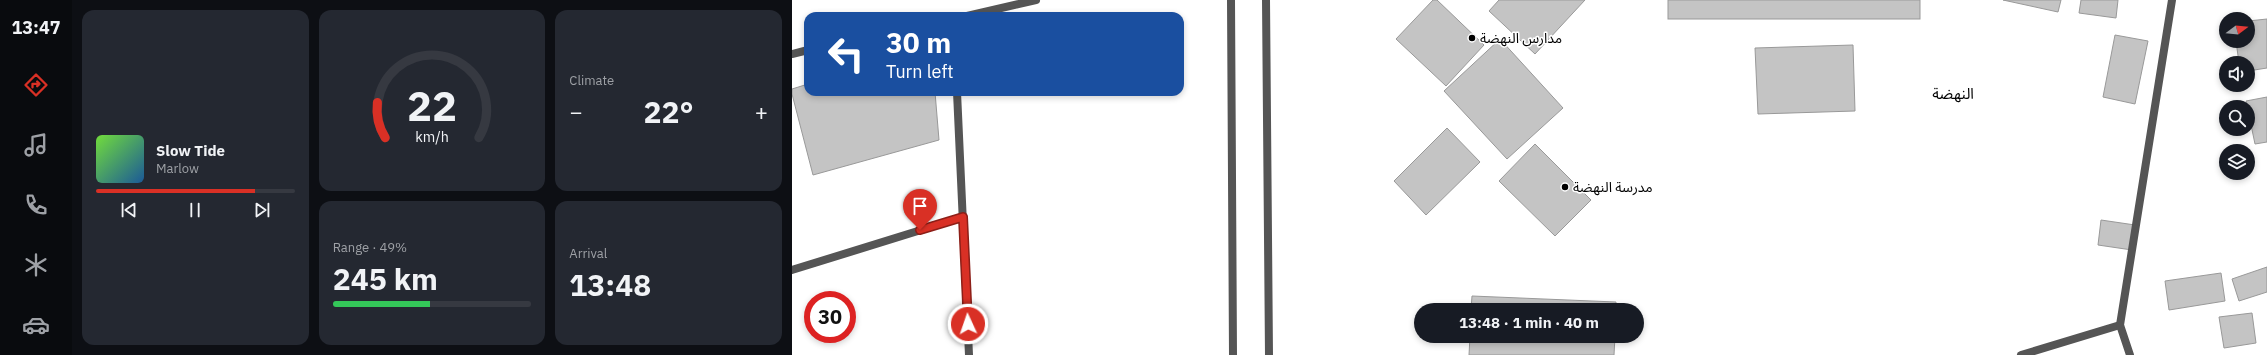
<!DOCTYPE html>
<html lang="en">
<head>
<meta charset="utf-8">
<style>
  :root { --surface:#171b24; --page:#242831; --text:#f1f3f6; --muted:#9ea1a6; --line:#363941; --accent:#d93025 }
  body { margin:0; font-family:"IBM Plex Sans","Noto Sans Arabic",sans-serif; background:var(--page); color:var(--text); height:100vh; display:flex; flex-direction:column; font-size:15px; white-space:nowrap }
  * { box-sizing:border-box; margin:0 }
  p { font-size:13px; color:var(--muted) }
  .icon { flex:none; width:22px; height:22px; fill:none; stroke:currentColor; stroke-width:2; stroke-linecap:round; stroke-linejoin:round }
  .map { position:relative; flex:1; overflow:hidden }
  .drawer { display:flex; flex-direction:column; gap:10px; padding:10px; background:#0d0f14; width:720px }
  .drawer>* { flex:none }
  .top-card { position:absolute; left:12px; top:12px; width:380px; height:84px; border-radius:12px; box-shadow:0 2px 6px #0003; background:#1a4fa0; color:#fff; overflow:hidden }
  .needle { width:26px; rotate:74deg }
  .buttons { position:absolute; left:1427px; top:12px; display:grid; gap:8px }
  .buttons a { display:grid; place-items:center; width:36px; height:36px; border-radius:50%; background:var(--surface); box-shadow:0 2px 6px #0003; font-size:20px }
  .speed { position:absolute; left:12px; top:291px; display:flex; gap:8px; font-size:20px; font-weight:700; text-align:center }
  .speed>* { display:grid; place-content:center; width:52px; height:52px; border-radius:50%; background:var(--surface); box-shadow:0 2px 6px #0003; line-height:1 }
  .speed .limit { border:6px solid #d22; background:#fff; color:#111 }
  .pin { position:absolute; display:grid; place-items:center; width:34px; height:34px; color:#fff; margin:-41px -17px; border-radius:50% 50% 50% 0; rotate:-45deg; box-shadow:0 0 4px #0007 }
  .pin .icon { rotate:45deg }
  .me { position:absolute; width:44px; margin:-22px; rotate:357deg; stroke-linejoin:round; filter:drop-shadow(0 0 3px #0008) }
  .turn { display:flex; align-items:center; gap:14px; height:84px; padding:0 16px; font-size:18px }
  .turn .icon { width:52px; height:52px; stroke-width:2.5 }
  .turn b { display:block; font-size:28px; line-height:34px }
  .big { font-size:30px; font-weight:700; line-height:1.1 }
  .drawer .tile { flex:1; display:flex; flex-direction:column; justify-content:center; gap:6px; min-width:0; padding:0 14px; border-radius:12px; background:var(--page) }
  .drawer .dial { align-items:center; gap:0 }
  .dial svg { height:104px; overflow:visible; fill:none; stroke:var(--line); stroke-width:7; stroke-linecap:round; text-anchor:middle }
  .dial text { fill:var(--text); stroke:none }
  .song { display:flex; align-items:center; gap:12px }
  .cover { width:48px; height:48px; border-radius:6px; background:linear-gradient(135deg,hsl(100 70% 55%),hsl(210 70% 35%)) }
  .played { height:4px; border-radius:2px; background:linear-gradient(90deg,var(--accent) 80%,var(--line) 80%) }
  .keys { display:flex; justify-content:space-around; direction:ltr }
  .heat { display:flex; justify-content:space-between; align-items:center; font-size:22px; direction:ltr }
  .charge { height:6px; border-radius:3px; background:linear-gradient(90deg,#34c759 49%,var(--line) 0) }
  .drawer .tiles { flex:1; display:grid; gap:10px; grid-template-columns:repeat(3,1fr) }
  .tile:first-child { grid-row:span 2 }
  .trip { position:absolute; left:622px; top:303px; width:230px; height:40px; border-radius:20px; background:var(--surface); box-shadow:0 2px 6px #0003; font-weight:700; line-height:40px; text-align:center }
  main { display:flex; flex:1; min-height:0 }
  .menu { display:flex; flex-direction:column; width:72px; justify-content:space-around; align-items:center; background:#090b0e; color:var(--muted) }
  .menu .icon { width:28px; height:28px }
  .menu .selected { color:var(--accent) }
  .menu b { font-size:18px; color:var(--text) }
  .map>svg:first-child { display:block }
  .building { fill:#c4c4c4; stroke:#999 }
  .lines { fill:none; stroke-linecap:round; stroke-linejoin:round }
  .minor { stroke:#555; stroke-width:8 }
  .route-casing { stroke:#8d1f18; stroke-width:10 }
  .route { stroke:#d93025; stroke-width:7 }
  .poi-dot { fill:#000; stroke:#fff; stroke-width:1.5 }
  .labels { text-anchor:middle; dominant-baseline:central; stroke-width:3; stroke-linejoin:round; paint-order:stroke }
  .poi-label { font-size:14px; fill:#000; stroke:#fff; text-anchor:start }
  .neighbourhood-label { font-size:15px; fill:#000; stroke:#fff }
</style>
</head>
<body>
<main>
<nav class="menu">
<b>13:47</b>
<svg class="icon selected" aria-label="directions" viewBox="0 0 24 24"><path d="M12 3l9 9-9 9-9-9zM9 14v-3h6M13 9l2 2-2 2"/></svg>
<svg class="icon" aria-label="music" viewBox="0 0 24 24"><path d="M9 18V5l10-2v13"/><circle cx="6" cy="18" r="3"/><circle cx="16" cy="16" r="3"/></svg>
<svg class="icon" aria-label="phone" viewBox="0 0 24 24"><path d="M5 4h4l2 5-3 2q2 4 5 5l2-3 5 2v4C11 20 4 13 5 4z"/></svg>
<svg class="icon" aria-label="climate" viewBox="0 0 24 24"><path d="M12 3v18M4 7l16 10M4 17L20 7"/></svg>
<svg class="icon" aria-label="car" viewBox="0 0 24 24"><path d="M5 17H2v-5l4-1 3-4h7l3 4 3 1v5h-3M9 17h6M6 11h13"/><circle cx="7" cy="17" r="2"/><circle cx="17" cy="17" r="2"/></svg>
</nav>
<section class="drawer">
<div class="tiles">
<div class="tile">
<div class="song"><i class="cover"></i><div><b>Slow Tide</b><p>Marlow</p></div></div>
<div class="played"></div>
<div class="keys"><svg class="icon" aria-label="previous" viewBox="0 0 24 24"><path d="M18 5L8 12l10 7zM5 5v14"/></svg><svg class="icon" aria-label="pause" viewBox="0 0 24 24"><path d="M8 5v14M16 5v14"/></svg><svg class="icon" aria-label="next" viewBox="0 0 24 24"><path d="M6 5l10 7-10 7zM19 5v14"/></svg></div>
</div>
<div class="tile dial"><svg viewBox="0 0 100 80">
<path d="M14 69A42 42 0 1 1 86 69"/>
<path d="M14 69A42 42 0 0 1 8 42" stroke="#d93025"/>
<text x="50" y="56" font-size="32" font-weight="700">22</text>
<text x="50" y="72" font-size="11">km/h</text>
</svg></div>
<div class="tile"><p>Climate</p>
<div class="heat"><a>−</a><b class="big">22°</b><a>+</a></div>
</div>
<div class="tile"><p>Range · 49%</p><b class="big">245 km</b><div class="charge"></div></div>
<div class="tile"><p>Arrival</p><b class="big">13:48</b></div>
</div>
</section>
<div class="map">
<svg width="1475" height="355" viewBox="0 0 1475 355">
  <rect width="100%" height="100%" fill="#fff"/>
  <g class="building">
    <polygon points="641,0 645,0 692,45 654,86 604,39"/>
    <polygon points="707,0 793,0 743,54 697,11"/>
    <rect x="876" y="0" width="252" height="19"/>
    <polygon points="1211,0 1269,0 1266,12"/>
    <polygon points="1289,0 1326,0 1324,18 1287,13"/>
    <polygon points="1475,19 1475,68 1456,71 1456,63 1447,63 1444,41 1456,41 1456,21"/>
    <polygon points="1323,35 1356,41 1343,104 1311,97"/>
    <polygon points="708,39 771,108 715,159 652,91"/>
    <polygon points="1061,45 1063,111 966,114 963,48"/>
    <polygon points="16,84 16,92 143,92 147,140 21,175 0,94 0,89"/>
    <polygon points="1475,97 1475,142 1463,144 1454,101"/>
    <polygon points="655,128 688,162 634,215 602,181"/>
    <polygon points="743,144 799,200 763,236 707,181"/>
    <polygon points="1309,220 1343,225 1340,250 1306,245"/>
    <polygon points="1475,267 1475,292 1447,301 1440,279"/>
    <polygon points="1429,273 1433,301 1377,310 1373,281"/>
    <polygon points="680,296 824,302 824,310 679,310"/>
    <polygon points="1460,313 1464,343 1432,348 1427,317"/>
    <polygon points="678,336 823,336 822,355 677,355"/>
  </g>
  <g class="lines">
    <g class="minor">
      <polyline points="439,0 441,355"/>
      <polyline points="474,0 477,355"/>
      <polyline points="175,16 244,0"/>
      <polyline points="0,54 16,50"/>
      <polyline points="165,92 177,355"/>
      <polyline points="0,270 171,217"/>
      <polyline points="1229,355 1328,325"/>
      <polyline points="1338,355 1328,325 1380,0"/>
    </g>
  </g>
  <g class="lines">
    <g class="route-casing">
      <polyline id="route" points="128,230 171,217 176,324"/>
    </g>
    <use href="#route" class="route"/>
  </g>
  <g class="poi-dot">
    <circle cx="680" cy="38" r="4"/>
    <circle cx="773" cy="187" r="4"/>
  </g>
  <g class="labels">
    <g class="poi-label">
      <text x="688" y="38">مدارس النهضة</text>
      <text x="781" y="187">مدرسة النهضة</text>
    </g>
    <g class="neighbourhood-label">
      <text x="1161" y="93">النهضة</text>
    </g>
  </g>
</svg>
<div class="buttons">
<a><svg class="needle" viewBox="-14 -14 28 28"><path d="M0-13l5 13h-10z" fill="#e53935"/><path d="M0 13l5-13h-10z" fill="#9ea1a6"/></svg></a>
<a><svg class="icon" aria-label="sound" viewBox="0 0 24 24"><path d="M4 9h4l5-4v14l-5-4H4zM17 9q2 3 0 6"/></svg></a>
<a><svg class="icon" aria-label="search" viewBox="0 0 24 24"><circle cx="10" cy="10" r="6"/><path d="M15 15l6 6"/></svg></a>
<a><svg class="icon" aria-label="layers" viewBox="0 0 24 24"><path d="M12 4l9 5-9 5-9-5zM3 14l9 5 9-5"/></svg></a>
</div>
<div class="speed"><div class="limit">30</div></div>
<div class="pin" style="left:128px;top:230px;background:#d93025"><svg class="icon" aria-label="arrive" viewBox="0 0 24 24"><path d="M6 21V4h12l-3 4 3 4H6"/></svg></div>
<svg class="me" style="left:176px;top:324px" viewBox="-20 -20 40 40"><circle r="17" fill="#d93025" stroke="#fff" stroke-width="3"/><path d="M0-11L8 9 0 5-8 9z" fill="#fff"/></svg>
<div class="trip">13:48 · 1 min · 40 m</div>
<div class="top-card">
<div class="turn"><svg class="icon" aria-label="left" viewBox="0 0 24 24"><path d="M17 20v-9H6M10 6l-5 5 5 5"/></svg><div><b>30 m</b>Turn left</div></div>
</div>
</div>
</main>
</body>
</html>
